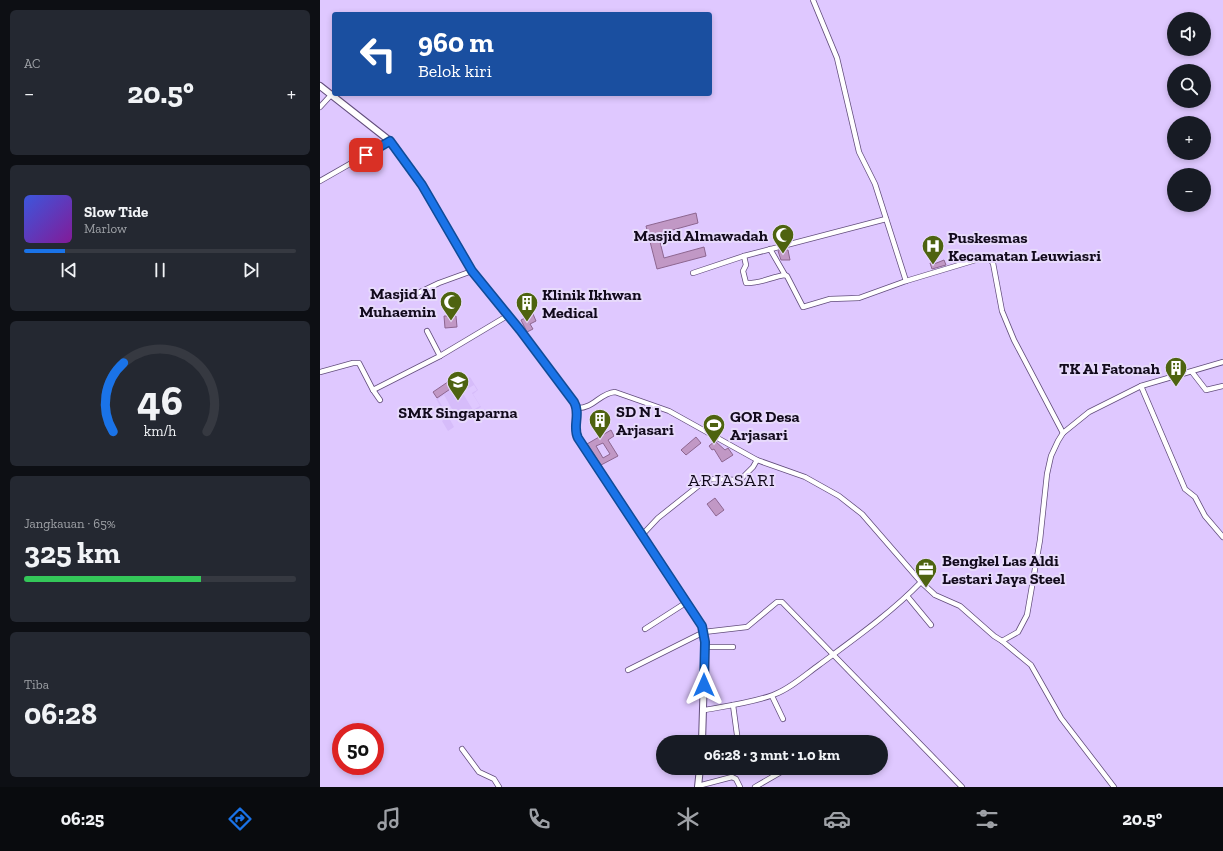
<!DOCTYPE html>
<html lang="id">
<head>
<meta charset="utf-8">
<style>
  :root { --surface:#171b24; --page:#242831; --text:#f1f3f6; --muted:#9ea1a6; --line:#363941; --accent:#1a73e8 }
  body { margin:0; font-family:"Zilla Slab",serif; background:var(--page); color:var(--text); height:100vh; display:flex; flex-direction:column; font-size:15px; white-space:nowrap }
  * { box-sizing:border-box; margin:0 }
  p { font-size:13px; color:var(--muted) }
  .icon { flex:none; width:22px; height:22px; fill:none; stroke:currentColor; stroke-width:2; stroke-linecap:round; stroke-linejoin:round }
  .map { position:relative; flex:1; overflow:hidden }
  .panel { display:flex; flex-direction:column; gap:10px; padding:10px; background:#0d0f14; width:320px }
  .panel>* { flex:none }
  .banner { position:absolute; left:12px; top:12px; width:380px; height:84px; border-radius:4px; box-shadow:0 2px 6px #0003; background:#1a4fa0; color:#fff; overflow:hidden }
  .tools { position:absolute; left:847px; top:12px; display:grid; gap:8px }
  .tools a { display:grid; place-items:center; width:44px; height:44px; border-radius:50%; background:var(--surface); box-shadow:0 2px 6px #0003; font-size:20px }
  .speed { position:absolute; left:12px; top:723px; display:flex; gap:8px; font-size:20px; font-weight:700; text-align:center }
  .speed>* { display:grid; place-content:center; width:52px; height:52px; border-radius:50%; background:var(--surface); box-shadow:0 2px 6px #0003; line-height:1 }
  .speed .limit { border:6px solid #d22; background:#fff; color:#111 }
  .pin { position:absolute; display:grid; place-items:center; width:34px; height:34px; color:#fff; margin:-17px; border-radius:8px; box-shadow:0 2px 6px #0006 }
  .me { position:absolute; width:44px; margin:-22px; rotate:0deg; stroke-linejoin:round; filter:drop-shadow(0 0 3px #0008) }
  .turn { display:flex; align-items:center; gap:14px; height:84px; padding:0 20px; font-size:18px }
  .turn .icon { width:52px; height:52px; stroke-width:2.5 }
  .turn b { display:block; font-size:28px; line-height:34px }
  .big { font-size:30px; font-weight:700; line-height:1.1 }
  .panel .tile { flex:1; display:flex; flex-direction:column; justify-content:center; gap:6px; min-width:0; padding:0 14px; border-radius:6px; background:var(--page) }
  .panel .dial { align-items:center; gap:0 }
  .dial svg { height:104px; overflow:visible; fill:none; stroke:var(--line); stroke-width:7; stroke-linecap:round; text-anchor:middle }
  .dial text { fill:var(--text); stroke:none }
  .song { display:flex; align-items:center; gap:12px }
  .cover { width:48px; height:48px; border-radius:6px; background:linear-gradient(135deg,hsl(230 70% 55%),hsl(290 70% 35%)) }
  .played { height:4px; border-radius:2px; background:linear-gradient(90deg,var(--accent) 15%,var(--line) 15%) }
  .keys { display:flex; justify-content:space-around; direction:ltr }
  .heat { display:flex; justify-content:space-between; align-items:center; font-size:22px; direction:ltr }
  .charge { height:6px; border-radius:3px; background:linear-gradient(90deg,#34c759 65%,var(--line) 0) }
  .trip { position:absolute; left:336px; top:735px; width:232px; height:40px; border-radius:20px; background:var(--surface); box-shadow:0 2px 6px #0003; font-weight:700; line-height:40px; text-align:center }
  .tabs { display:flex; height:64px; justify-content:space-around; align-items:center; background:#090b0e; color:var(--muted) }
  .tabs .icon { width:28px; height:28px }
  .tabs .on { color:var(--accent) }
  .tabs b { font-size:18px; color:var(--text) }
  main { display:flex; flex:1; min-height:0 }
  .map>svg:first-child { display:block }
  .built { fill:#d6bcfa; fill-rule:evenodd }
  .building { fill:#c198c5; stroke:#8d6690; fill-rule:evenodd }
  .lines { fill:none; stroke-linecap:round; stroke-linejoin:round }
  .minor-casing { stroke:#624d7c; stroke-width:6 }
  .major-casing { stroke:#624d7c; stroke-width:8 }
  .minor { stroke:#fff; stroke-width:4.5 }
  .major { stroke:#fff; stroke-width:6 }
  .route-casing { stroke:#114b97; stroke-width:10 }
  .route { stroke:#1a73e8; stroke-width:7 }
  .labels { text-anchor:middle; dominant-baseline:central; stroke-width:4; stroke-linejoin:round; paint-order:stroke }
  .poi-label { font-size:16px; font-weight:bold; fill:#120a1c; stroke:#e7dafb; text-anchor:start }
  .quarter-label { font-size:18px; letter-spacing:1px; fill:#120a1c; stroke:#e7dafb }
</style>
</head>
<body>
<main>
<section class="panel">
<div class="tile"><p>AC</p>
<div class="heat"><a>−</a><b class="big">20.5°</b><a>+</a></div>
</div>
<div class="tile">
<div class="song"><i class="cover"></i><div><b>Slow Tide</b><p>Marlow</p></div></div>
<div class="played"></div>
<div class="keys"><svg class="icon" aria-label="previous" viewBox="0 0 24 24"><path d="M18 5L8 12l10 7zM5 5v14"/></svg><svg class="icon" aria-label="pause" viewBox="0 0 24 24"><path d="M8 5v14M16 5v14"/></svg><svg class="icon" aria-label="next" viewBox="0 0 24 24"><path d="M6 5l10 7-10 7zM19 5v14"/></svg></div>
</div>
<div class="tile dial"><svg viewBox="0 0 100 80">
<path d="M14 69A42 42 0 1 1 86 69"/>
<path d="M14 69A42 42 0 0 1 22 16" stroke="#1a73e8"/>
<text x="50" y="56" font-size="32" font-weight="700">46</text>
<text x="50" y="72" font-size="11">km/h</text>
</svg></div>
<div class="tile"><p>Jangkauan · 65%</p><b class="big">325 km</b><div class="charge"></div></div>
<div class="tile"><p>Tiba</p><b class="big">06:28</b></div>
</section>
<div class="map">
<svg width="903" height="787" viewBox="0 0 903 787">
  <rect width="100%" height="100%" fill="#dfc8ff"/>
  <path class="built" d="M150 377 158 390 153 394 161 407 133 425 134 427 128 431 122 421 127 417 116 399ZM154 385 157 390 152 393 160 406 153 410 142 392ZM124 395 139 421 133 425 118 399Z"/>
  <g class="building">
    <polygon points="376,213 378,223 338,234 344,258 384,247 386,256 337,269 326,226"/>
    <polygon points="462,250 468,250 470,260 461,260 458,251"/>
    <polygon points="624,260 626,265 612,269 610,263 613,262 614,264"/>
    <polygon points="213,314 216,321 210,324 213,329 207,332 201,320"/>
    <polygon points="124,316 136,316 137,327 125,328"/>
    <polygon points="141,373 145,379 117,398 113,392"/>
    <path d="M291 430 294 436 288 440 298 456 281 465 267 444ZM283 443 290 454 283 458 276 446Z"/>
    <polygon points="376,437 381,443 366,455 361,450"/>
    <polygon points="395,441 405,450 408,448 413,455 402,462 394,449 392,450 389,446"/>
    <polygon points="395,498 404,510 396,516 387,504"/>
  </g>
  <g class="lines">
    <g class="minor-casing">
      <g id="minor">
        <polyline points="0,107 11,95"/>
        <polyline points="0,181 70,141"/>
        <polyline points="450,249 465,275"/>
        <path d="M424 256 426 265 423 271 426 283C440 284 451 277 465 275L467 276 483 307 510 299 539 298 586 281 555 184 539 152 517 58 493 0"/>
        <polyline points="373,273 424,256 566,219"/>
        <path d="M586 281 659 259C666 258 669 257 673 263L682 311 694 340 743 433"/>
        <polyline points="96,294 119,283 152,271"/>
        <polyline points="107,331 120,356"/>
        <polyline points="0,372 33,363 39,363 53,390 120,356 187,316"/>
        <polyline points="872,372 886,390 903,386"/>
        <polyline points="821,386 865,489 875,497 885,516 903,537"/>
        <polyline points="53,390 60,400"/>
        <path d="M257 408C273 409 280 393 295 392L349 411 437 460 485 477 519 496 542 514 601 582 615 595 640 606 674 636 682 641 698 632 707 615 720 540 727 474 731 456 738 441 743 433 769 412 821 386 903 362"/>
        <polyline points="323,534 338,518 387,479 420,480 433,467 437,460"/>
        <polyline points="587,596 611,625"/>
        <polyline points="325,629 367,602"/>
        <polyline points="682,641 711,665 741,718 794,787"/>
        <polyline points="385,647 413,647"/>
        <polyline points="308,670 384,632 427,627 457,602 462,602 642,787"/>
        <polyline points="452,696 463,719"/>
        <polyline points="413,705 418,742"/>
        <path d="M384 710C407 706 431 703 453 695 470 689 485 675 499 665 534 639 571 613 601 582"/>
        <polyline points="142,749 159,772 174,779 179,787"/>
        <polyline points="439,768 461,772"/>
        <polyline points="378,786 412,777 416,779 420,787"/>
        <polyline points="435,787 468,768"/>
      </g>
    </g>
    <g class="major-casing">
      <g id="major">
        <path d="M0 86 70 141 102 185 152 271 200 330 254 402C261 414 252 427 258 438L382 626 385 642 382 742"/>
        <polyline points="378,787 380,768"/>
      </g>
    </g>
    <use href="#minor" class="minor"/>
    <use href="#major" class="major"/>
  </g>
  <g class="lines">
    <g class="route-casing">
      <path id="route" d="M46 155 70 141 102 185 152 271 200 330 254 402C261 414 252 427 258 438L382 626 385 642 384 685"/>
    </g>
    <use href="#route" class="route"/>
  </g>
  <defs>
    <g id="mosque-pin" transform="scale(1.15)"><path d="M0 17L-7.5 6A9.5 9.5 0 1 1 7.5 6Z" fill="#4e6310" stroke="#e7dafb"/><path d="M3.5-4.9A6 6 0 1 0 3.5 4.9A5 5 0 1 1 3.5-4.9Z" fill="#fff"/></g>
    <g id="hospital-pin" transform="scale(1.15)"><path d="M0 17L-7.5 6A9.5 9.5 0 1 1 7.5 6Z" fill="#4e6310" stroke="#e7dafb"/><path d="M-5-5h3v3.5h4V-5h3V5h-3V1.5h-4V5h-3Z" fill="#fff"/></g>
    <g id="building-pin" transform="scale(1.15)"><path d="M0 17L-7.5 6A9.5 9.5 0 1 1 7.5 6Z" fill="#4e6310" stroke="#e7dafb"/><path d="M-4-6H4V6H1V3H-1V6H-4ZM-2.5-4.3h1.7v1.8h-1.7ZM.8-4.3h1.7v1.8H.8ZM-2.5-1h1.7V.8h-1.7ZM.8-1h1.7V.8H.8Z" fill="#fff"/></g>
    <g id="school-pin" transform="scale(1.15)"><path d="M0 17L-7.5 6A9.5 9.5 0 1 1 7.5 6Z" fill="#4e6310" stroke="#e7dafb"/><path d="M0-5L7-2L0 1L-7-2ZM-4 1L0 2.5L4 1V4Q0 6-4 4Z" fill="#fff"/></g>
    <g id="stadium-pin" transform="scale(1.15)"><path d="M0 17L-7.5 6A9.5 9.5 0 1 1 7.5 6Z" fill="#4e6310" stroke="#e7dafb"/><path d="M0-5a6.5 5 0 1 0 0 10a6.5 5 0 1 0 0-10ZM-3.5-1.8h7v3.6h-7Z" fill="#fff"/></g>
    <g id="office-pin" transform="scale(1.15)"><path d="M0 17L-7.5 6A9.5 9.5 0 1 1 7.5 6Z" fill="#4e6310" stroke="#e7dafb"/><path d="M-6-3h4V-5.5h4V-3h4V5H-6ZM-1-4.5V-3h2v-1.5ZM-6 0V1H6V0Z" fill="#fff"/></g>
  </defs>
  <g fill-rule="evenodd">
    <use href="#mosque-pin" x="463" y="235"/>
    <use href="#hospital-pin" x="613" y="246"/>
    <use href="#mosque-pin" x="131" y="302"/>
    <use href="#building-pin" x="207" y="303"/>
    <use href="#building-pin" x="856" y="368"/>
    <use href="#school-pin" x="138" y="382"/>
    <use href="#building-pin" x="280" y="420"/>
    <use href="#stadium-pin" x="394" y="425"/>
    <use href="#office-pin" x="606" y="569"/>
  </g>
  <g class="labels">
    <g class="poi-label">
      <text x="448" y="235" text-anchor="end">Masjid Almawadah</text>
      <text x="628" y="237">Puskesmas<tspan x="628" dy="18">Kecamatan Leuwiasri</tspan></text>
      <text x="116" y="293" text-anchor="end">Masjid Al<tspan x="116" dy="18">Muhaemin</tspan></text>
      <text x="222" y="294">Klinik Ikhwan<tspan x="222" dy="18">Medical</tspan></text>
      <text x="840" y="368" text-anchor="end">TK Al Fatonah</text>
      <text x="296" y="411">SD N 1<tspan x="296" dy="18">Arjasari</tspan></text>
      <text x="138" y="412" text-anchor="middle">SMK Singaparna</text>
      <text x="410" y="416">GOR Desa<tspan x="410" dy="18">Arjasari</tspan></text>
      <text x="622" y="560">Bengkel Las Aldi<tspan x="622" dy="18">Lestari Jaya Steel</tspan></text>
    </g>
    <g class="quarter-label">
      <text x="412" y="480">ARJASARI</text>
    </g>
  </g>
</svg>
<div class="tools">
<a><svg class="icon" aria-label="sound" viewBox="0 0 24 24"><path d="M4 9h4l5-4v14l-5-4H4zM17 9q2 3 0 6"/></svg></a>
<a><svg class="icon" aria-label="search" viewBox="0 0 24 24"><circle cx="10" cy="10" r="6"/><path d="M15 15l6 6"/></svg></a>
<a>+</a>
<a>−</a>
</div>
<div class="speed"><div class="limit">50</div></div>
<div class="pin" style="left:46px;top:155px;background:#d93025"><svg class="icon" aria-label="arrive" viewBox="0 0 24 24"><path d="M6 21V4h12l-3 4 3 4H6"/></svg></div>
<svg class="me" style="left:384px;top:685px" viewBox="-20 -20 40 40"><path d="M0-17L14 15 0 8-14 15z" fill="#1a73e8" stroke="#fff" stroke-width="4"/></svg>
<div class="trip">06:28 · 3 mnt · 1.0 km</div>
<div class="banner">
<div class="turn"><svg class="icon" aria-label="left" viewBox="0 0 24 24"><path d="M17 20v-9H6M10 6l-5 5 5 5"/></svg><div><b>960 m</b>Belok kiri</div></div>
</div>
</div>
</main>
<nav class="tabs">
<b>06:25</b>
<svg class="icon on" aria-label="directions" viewBox="0 0 24 24"><path d="M12 3l9 9-9 9-9-9zM9 14v-3h6M13 9l2 2-2 2"/></svg>
<svg class="icon" aria-label="music" viewBox="0 0 24 24"><path d="M9 18V5l10-2v13"/><circle cx="6" cy="18" r="3"/><circle cx="16" cy="16" r="3"/></svg>
<svg class="icon" aria-label="phone" viewBox="0 0 24 24"><path d="M5 4h4l2 5-3 2q2 4 5 5l2-3 5 2v4C11 20 4 13 5 4z"/></svg>
<svg class="icon" aria-label="climate" viewBox="0 0 24 24"><path d="M12 3v18M4 7l16 10M4 17L20 7"/></svg>
<svg class="icon" aria-label="car" viewBox="0 0 24 24"><path d="M5 17H2v-5l4-1 3-4h7l3 4 3 1v5h-3M9 17h6M6 11h13"/><circle cx="7" cy="17" r="2"/><circle cx="17" cy="17" r="2"/></svg>
<svg class="icon" aria-label="filters" viewBox="0 0 24 24"><path d="M4 7h16M4 17h16"/><circle cx="9" cy="7" r="2"/><circle cx="15" cy="17" r="2"/></svg>
<b>20.5°</b>
</nav>
</body>
</html>
